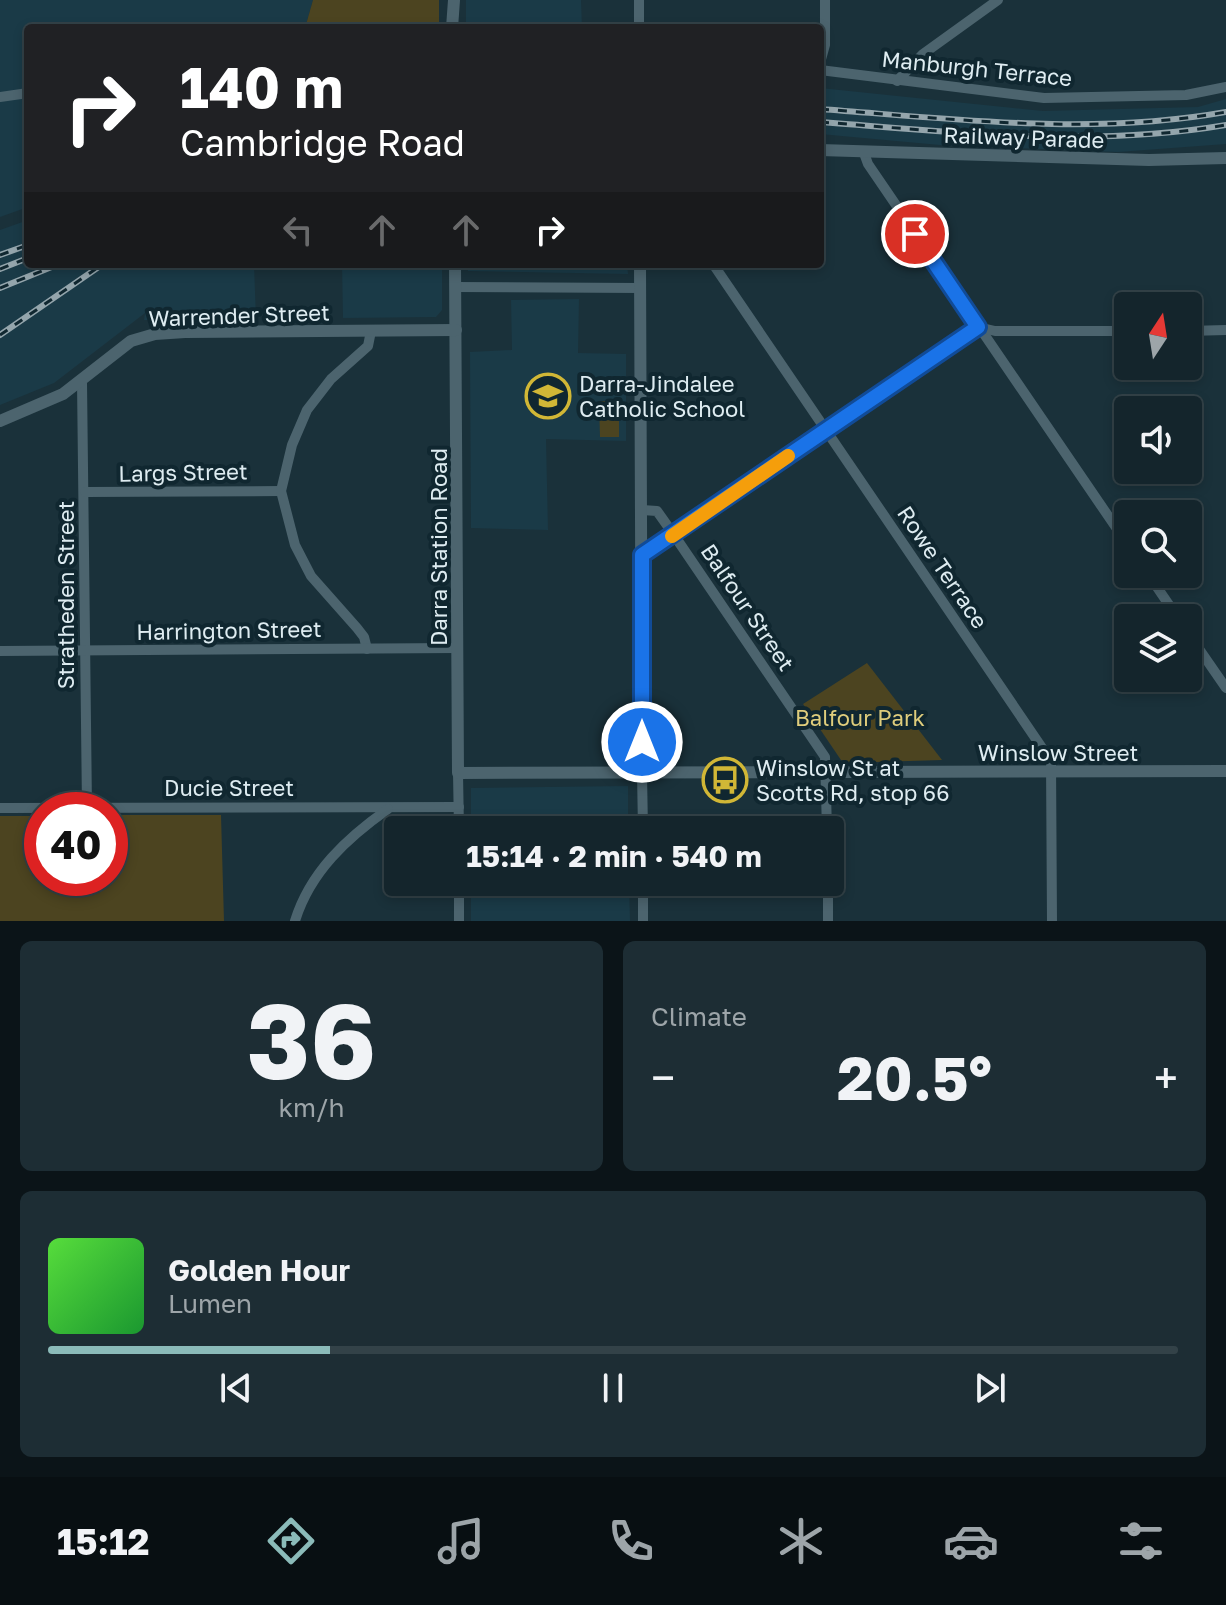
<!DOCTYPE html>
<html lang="en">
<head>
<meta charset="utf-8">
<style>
  :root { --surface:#14252c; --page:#1d2d34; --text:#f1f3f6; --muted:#9da5a9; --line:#334248; --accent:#8bbbb9 }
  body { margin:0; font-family:"Golos Text",sans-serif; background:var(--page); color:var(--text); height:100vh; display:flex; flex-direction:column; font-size:30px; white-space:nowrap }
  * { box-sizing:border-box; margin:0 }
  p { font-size:26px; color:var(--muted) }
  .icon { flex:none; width:44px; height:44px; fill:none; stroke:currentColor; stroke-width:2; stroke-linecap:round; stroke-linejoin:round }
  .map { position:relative; height:921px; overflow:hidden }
  .side { display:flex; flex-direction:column; gap:20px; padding:20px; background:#0b1418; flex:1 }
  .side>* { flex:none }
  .hud { position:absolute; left:24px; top:24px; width:800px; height:244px; border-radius:8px; box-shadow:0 4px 12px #0003,0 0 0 2px var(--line); background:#202124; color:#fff; overflow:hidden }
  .needle { width:52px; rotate:12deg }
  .buttons { position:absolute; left:1114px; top:292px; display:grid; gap:16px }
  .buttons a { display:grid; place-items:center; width:88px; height:88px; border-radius:8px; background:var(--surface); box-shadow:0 4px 12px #0003,0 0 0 2px var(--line); font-size:40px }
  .speed { position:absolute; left:24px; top:792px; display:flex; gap:16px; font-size:40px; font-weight:700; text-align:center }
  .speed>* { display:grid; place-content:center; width:104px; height:104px; border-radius:50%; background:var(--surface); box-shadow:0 4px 12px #0003,0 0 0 2px var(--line); line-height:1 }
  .speed .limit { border:12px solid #d22; background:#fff; color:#111 }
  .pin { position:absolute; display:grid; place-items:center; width:68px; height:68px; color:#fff; margin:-34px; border:4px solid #fff; border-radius:50%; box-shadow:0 2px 8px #0007 }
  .me { position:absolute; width:88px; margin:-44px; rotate:0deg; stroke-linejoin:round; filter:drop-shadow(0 0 6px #0008) }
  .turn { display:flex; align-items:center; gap:28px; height:168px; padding:0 24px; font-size:36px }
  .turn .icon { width:104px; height:104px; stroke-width:2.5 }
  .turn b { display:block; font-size:56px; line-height:68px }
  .lanes { display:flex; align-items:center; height:76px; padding:0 24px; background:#0003; justify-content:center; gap:40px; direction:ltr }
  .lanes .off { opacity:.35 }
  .big { font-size:60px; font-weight:700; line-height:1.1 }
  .side .card { flex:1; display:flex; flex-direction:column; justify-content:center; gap:12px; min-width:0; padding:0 28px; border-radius:12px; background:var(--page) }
  .side .dial { align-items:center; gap:0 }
  .dial b { font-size:104px; line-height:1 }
  .song { display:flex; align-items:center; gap:24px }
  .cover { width:96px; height:96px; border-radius:12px; background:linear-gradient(135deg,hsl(110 70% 55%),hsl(130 70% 35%)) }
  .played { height:8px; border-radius:4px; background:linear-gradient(90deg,var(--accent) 25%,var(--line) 25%) }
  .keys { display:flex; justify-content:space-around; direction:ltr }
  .heat { display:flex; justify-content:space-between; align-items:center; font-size:44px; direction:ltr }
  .side .tiles { flex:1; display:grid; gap:20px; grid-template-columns:1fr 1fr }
  .card:last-child { grid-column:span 2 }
  .trip { position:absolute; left:384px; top:816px; width:460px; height:80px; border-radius:8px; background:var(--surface); box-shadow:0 4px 12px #0003,0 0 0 2px var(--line); font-weight:700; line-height:80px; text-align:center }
  .dock { display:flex; height:128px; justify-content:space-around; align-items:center; background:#080f12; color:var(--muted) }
  .dock .icon { width:56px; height:56px }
  .dock .on { color:var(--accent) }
  .dock b { font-size:36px; color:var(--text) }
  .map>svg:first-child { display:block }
  .built { fill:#1a3a47 }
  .green { fill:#4c4420 }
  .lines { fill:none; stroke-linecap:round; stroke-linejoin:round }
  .minor { stroke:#4c646e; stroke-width:10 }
  .tertiary { stroke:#4c646e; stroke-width:12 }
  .rail-casing { stroke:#94a5ac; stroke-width:6 }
  .rail { stroke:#102730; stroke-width:3; stroke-dasharray:9; stroke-linecap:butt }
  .route-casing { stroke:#114b97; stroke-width:20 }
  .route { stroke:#1a73e8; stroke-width:14 }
  .slow { stroke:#f59e0b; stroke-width:14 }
  .labels { text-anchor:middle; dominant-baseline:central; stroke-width:8; stroke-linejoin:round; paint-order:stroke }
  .street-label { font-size:22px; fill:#deecf1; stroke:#102730 }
  .poi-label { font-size:22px; fill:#deecf1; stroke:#102730; text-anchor:start }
  .park-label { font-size:22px; fill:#dfcd7c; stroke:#102730 }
</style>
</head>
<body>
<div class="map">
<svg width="1226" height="921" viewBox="0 0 1226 921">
  <rect width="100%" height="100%" fill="#1a313a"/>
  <g class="built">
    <polygon points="0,0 313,0 305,28 28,28 28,207 0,217"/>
    <polygon points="466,0 581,0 582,28 466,28"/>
    <polygon points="820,88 1043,111 1198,107 1226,99 1226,144 1118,152 940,145 820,134"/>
    <polygon points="28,220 28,264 254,264 256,319 144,320 145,313 54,383 0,405 0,230"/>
    <polygon points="342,264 442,264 442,310 436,317 343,318"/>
    <polygon points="468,264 627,264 628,274 468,271"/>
    <polygon points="579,299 578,353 626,354 626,441 546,439 548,530 471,528 470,352 512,350 511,300"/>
    <polygon points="628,786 628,830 471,830 471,788"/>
    <polygon points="471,882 629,882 630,921 471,921"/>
  </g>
  <g class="green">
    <polygon points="313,0 439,0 439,28 305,28"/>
    <polygon points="599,401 619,401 619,437 600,437"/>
    <polygon points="867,663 942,760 843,763 803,704"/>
    <polygon points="110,815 221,815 224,921 0,921 0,816 42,816 42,878 110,878"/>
  </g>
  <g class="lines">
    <g class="minor">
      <polyline points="639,0 639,28"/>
      <polyline points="820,63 825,45 825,0"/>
      <polyline points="820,70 1044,98 1186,95 1226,87"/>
      <polyline points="897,81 923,54 998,0"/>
      <polyline points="0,97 28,93"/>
      <polyline points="864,153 868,164 1128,545"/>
      <polyline points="713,264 1051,761 1052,921"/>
      <polyline points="455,287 640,288"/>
      <polyline points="1188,331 1226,330"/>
      <polyline points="82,382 87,808"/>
      <polyline points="85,492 281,491"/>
      <polyline points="642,510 657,511 674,535 825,757 827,830"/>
      <polyline points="642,555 978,327 995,331 1128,331"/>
      <polyline points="1148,574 1178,618"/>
      <polyline points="1188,633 1226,688"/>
      <polyline points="367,649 364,637 357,628 311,576 295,545 281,491 292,445 307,410 331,379 368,346 371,331"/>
      <polyline points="0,651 458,648"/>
      <polyline points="458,773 459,830"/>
      <polyline points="642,773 643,830"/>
      <polyline points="0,808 459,807"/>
      <polyline points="459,882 459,921"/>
      <polyline points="643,882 643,921"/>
      <polyline points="828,882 828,921"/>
      <path d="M295 921C310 872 347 838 388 809"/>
    </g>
    <g class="tertiary">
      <polyline points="452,28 454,0"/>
      <polyline points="820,150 1149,160 1226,158"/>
      <polyline points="455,264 458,773 1226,771"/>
      <polyline points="640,264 642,773"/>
      <polyline points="0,421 63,394 131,341 155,334 185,332 456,330"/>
    </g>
    <g class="rail-casing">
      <g id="rail">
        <path d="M820 109C955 119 1091 136 1226 112"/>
        <path d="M820 122C955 132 1091 148 1226 125"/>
        <polyline points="0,255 28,245"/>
        <polyline points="0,269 28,258"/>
        <polyline points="0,288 59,264"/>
        <polyline points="0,335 103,264"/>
      </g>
    </g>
    <use href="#rail" class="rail"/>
  </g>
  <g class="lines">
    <g class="route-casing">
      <polyline id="route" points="642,742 642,555 978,327 915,234"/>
    </g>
    <use href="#route" class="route"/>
    <polyline class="slow" points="672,536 788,456"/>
  </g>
  <defs>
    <g id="school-ring" transform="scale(2.3)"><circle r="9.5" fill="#102730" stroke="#d1b736" stroke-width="1.5"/><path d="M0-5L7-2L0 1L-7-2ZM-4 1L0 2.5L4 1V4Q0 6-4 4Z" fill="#d1b736"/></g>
    <g id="bus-ring" transform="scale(2.3)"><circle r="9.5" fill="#102730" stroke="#d1b736" stroke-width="1.5"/><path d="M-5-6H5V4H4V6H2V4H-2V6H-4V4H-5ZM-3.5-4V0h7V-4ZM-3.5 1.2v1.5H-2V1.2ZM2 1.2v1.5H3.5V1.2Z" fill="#d1b736"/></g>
  </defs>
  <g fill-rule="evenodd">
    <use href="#school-ring" x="548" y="396"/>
    <use href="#bus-ring" x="725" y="780"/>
  </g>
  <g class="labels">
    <g class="street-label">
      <text transform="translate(977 68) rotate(6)">Manburgh Terrace</text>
      <text transform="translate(1024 137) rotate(2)">Railway Parade</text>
      <text transform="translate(239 315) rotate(-2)">Warrender Street</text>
      <text transform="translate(183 472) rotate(-1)">Largs Street</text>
      <text transform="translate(438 547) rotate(-90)">Darra Station Road</text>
      <text transform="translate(943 567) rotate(56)">Rowe Terrace</text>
      <text transform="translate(65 595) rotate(-90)">Stratheden Street</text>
      <text transform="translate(748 607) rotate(56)">Balfour Street</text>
      <text transform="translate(229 630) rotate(-1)">Harrington Street</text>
      <text x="1058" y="752">Winslow Street</text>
      <text x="229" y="787">Ducie Street</text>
    </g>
    <g class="poi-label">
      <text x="579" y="383">Darra-Jindalee<tspan x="579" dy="25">Catholic School</tspan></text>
      <text x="756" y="767">Winslow St at<tspan x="756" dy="25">Scotts Rd, stop 66</tspan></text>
    </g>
    <g class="park-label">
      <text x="860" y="717">Balfour Park</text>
    </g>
  </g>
</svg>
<div class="buttons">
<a><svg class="needle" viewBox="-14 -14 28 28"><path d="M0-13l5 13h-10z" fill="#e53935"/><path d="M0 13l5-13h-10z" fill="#9da5a9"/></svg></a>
<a><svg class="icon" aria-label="sound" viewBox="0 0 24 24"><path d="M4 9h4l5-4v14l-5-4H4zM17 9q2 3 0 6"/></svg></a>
<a><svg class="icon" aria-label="search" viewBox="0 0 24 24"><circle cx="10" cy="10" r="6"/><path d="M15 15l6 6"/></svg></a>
<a><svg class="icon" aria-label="layers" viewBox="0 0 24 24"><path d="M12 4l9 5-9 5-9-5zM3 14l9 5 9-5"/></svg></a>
</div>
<div class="speed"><div class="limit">40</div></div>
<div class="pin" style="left:915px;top:234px;background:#d93025"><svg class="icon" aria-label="arrive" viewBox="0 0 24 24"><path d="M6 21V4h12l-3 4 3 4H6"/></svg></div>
<svg class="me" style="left:642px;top:742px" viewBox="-20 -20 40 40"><circle r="17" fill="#1a73e8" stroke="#fff" stroke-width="3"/><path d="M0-11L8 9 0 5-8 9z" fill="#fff"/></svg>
<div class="trip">15:14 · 2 min · 540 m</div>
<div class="hud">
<div class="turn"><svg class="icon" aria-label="right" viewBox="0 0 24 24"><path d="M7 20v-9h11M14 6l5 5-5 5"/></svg><div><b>140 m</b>Cambridge Road</div></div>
<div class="lanes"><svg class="icon off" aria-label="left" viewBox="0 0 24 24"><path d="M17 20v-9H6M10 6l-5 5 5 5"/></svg><svg class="icon off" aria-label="ahead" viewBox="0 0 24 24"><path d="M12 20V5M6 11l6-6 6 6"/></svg><svg class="icon off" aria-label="ahead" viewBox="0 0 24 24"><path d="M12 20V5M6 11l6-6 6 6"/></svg><svg class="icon" aria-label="right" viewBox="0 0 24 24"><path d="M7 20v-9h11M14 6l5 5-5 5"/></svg></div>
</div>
</div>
<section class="side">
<div class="tiles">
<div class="card dial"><b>36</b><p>km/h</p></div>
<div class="card"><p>Climate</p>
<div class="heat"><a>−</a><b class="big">20.5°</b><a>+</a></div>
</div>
<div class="card">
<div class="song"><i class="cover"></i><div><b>Golden Hour</b><p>Lumen</p></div></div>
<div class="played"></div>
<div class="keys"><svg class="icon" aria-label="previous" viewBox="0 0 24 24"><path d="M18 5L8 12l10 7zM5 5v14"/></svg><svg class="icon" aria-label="pause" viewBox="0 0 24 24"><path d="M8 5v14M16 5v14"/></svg><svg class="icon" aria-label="next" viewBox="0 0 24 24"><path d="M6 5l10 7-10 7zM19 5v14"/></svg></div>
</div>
</div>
</section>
<nav class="dock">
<b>15:12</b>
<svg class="icon on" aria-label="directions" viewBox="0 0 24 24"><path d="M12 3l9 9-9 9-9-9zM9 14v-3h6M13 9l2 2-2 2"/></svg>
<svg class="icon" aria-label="music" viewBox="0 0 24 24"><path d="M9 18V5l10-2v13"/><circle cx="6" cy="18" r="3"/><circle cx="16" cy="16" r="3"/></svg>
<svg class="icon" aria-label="phone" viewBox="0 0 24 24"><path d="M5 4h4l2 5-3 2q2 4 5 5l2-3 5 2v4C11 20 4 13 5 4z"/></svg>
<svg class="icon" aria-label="climate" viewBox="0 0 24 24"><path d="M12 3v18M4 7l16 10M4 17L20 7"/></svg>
<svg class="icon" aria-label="car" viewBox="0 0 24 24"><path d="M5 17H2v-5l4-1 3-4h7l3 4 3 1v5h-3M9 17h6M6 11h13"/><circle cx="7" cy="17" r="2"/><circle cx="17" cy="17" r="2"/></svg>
<svg class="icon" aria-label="filters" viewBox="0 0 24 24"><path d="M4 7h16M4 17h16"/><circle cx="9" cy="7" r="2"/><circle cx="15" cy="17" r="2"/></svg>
</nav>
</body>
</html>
